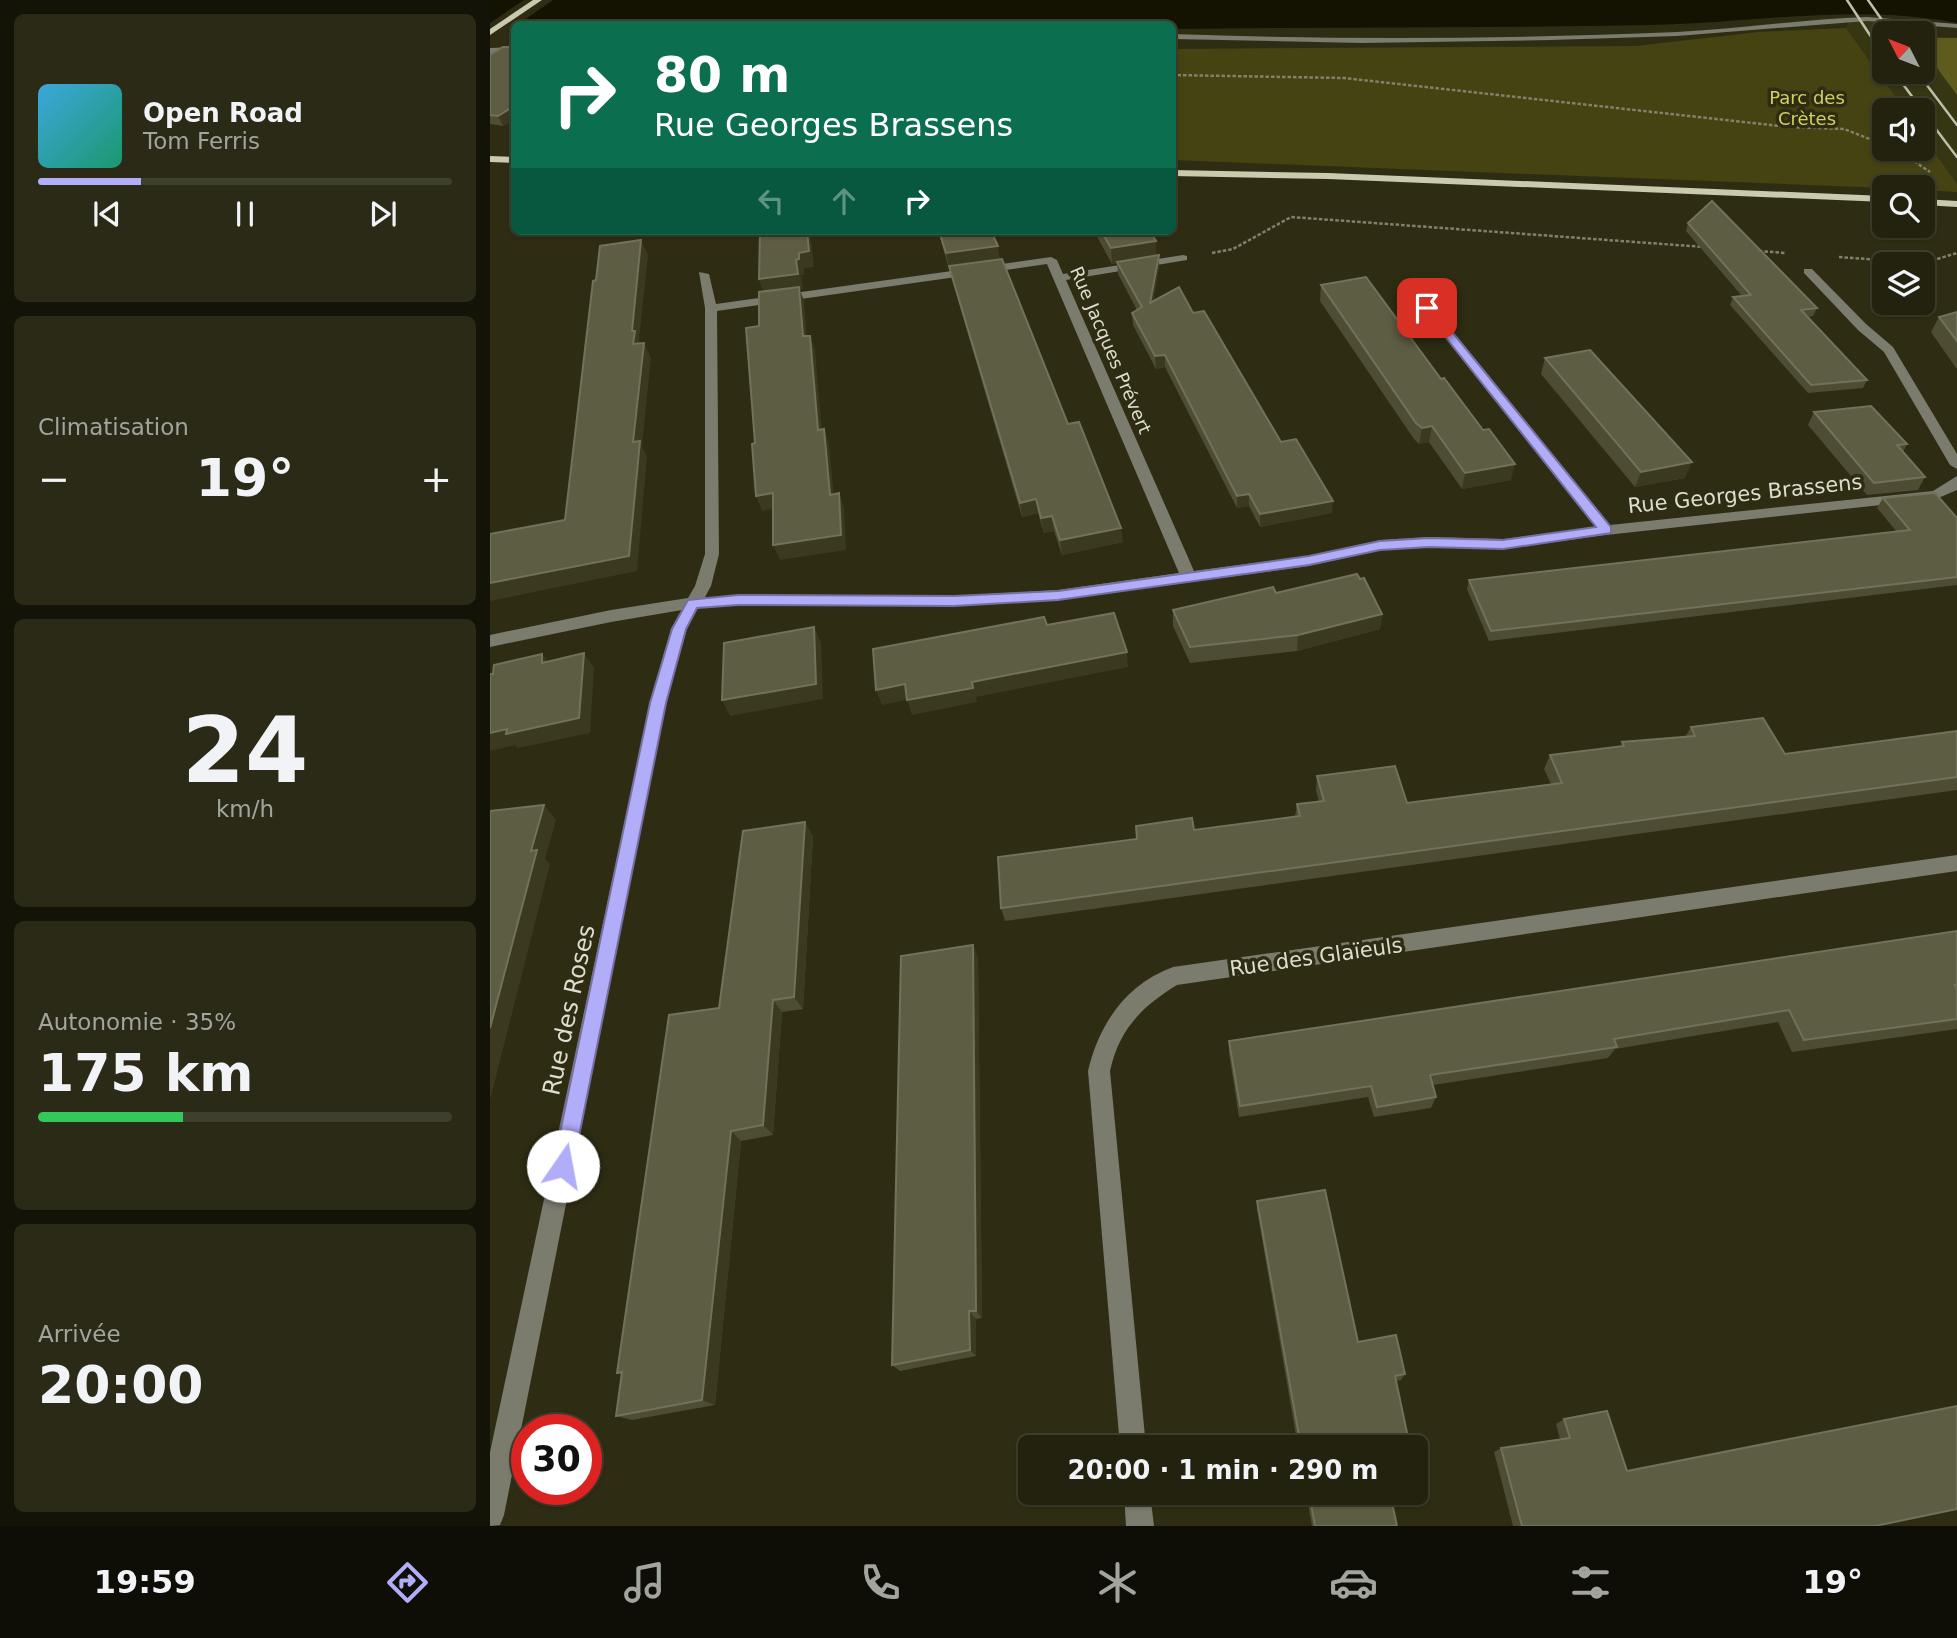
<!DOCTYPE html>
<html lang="fr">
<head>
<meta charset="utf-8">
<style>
  :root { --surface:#22220e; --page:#2a2a17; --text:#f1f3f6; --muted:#a2a49e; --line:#3f3f2e; --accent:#b2adf9 }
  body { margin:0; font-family:"DejaVu Sans",sans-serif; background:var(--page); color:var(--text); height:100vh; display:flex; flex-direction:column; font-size:26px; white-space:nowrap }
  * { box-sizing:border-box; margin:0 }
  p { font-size:23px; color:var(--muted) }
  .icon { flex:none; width:38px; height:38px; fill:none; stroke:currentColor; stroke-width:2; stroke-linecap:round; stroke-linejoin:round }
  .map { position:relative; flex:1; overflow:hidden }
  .sheet { display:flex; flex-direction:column; gap:14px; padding:14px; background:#131308; width:490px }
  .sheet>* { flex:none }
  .hud { position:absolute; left:21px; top:21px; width:665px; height:214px; border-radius:10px; box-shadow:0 2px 5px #0004,0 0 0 2px var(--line); background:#0b6e4f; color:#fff; overflow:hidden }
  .needle { width:46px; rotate:312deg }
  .buttons { position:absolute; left:1382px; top:21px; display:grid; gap:14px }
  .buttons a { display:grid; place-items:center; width:63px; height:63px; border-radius:10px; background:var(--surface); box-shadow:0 2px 5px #0004,0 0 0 2px var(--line); font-size:35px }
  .speed { position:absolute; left:21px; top:1414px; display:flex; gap:14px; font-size:35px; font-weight:700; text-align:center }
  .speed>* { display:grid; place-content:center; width:91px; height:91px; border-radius:50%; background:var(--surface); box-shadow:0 2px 5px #0004,0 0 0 2px var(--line); line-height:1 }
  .speed .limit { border:10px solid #d22; background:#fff; color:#111 }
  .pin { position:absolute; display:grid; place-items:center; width:60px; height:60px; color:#fff; margin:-30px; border-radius:14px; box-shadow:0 4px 10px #0006 }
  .me { position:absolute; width:77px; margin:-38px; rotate:12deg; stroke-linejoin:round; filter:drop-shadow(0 0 5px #0008) }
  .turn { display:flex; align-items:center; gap:24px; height:147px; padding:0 28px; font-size:32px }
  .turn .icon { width:91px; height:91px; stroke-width:2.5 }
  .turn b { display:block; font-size:49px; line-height:60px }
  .lanes { display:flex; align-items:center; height:66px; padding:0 28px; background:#0003; justify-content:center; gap:35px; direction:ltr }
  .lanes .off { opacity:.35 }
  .big { font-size:52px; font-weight:700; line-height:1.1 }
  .sheet .card { flex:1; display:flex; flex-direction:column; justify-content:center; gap:10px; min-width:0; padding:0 24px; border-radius:10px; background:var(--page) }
  .sheet .dial { align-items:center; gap:0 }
  .dial b { font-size:91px; line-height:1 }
  .song { display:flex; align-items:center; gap:21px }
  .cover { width:84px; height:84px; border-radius:10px; background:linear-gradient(135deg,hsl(200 70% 55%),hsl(160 70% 35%)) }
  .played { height:7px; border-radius:4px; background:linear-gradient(90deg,var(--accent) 25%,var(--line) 25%) }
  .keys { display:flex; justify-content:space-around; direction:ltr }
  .heat { display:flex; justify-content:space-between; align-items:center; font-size:38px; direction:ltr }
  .charge { height:10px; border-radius:5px; background:linear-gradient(90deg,#34c759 35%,var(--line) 0) }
  .trip { position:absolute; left:528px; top:1435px; width:410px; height:70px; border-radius:10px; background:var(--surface); box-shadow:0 2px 5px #0004,0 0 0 2px var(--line); font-weight:700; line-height:70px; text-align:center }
  .tab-bar { display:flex; height:112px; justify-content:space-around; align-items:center; background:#0e0e06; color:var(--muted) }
  .tab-bar .icon { width:49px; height:49px }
  .tab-bar .current { color:var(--accent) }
  .tab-bar b { font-size:32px; color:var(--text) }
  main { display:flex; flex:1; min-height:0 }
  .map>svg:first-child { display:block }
  .built { fill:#373613 }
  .green { fill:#454312 }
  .forest { fill:#5e5b1d }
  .water { fill:#141200 }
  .pier { fill:#2e2d13 }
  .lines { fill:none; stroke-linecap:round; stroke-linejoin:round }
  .path { stroke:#82816c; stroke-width:2.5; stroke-dasharray:3.5 2; stroke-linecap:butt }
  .minor { fill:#7b7b6e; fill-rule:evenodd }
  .major { fill:#cacaaf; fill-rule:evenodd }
  .rail { stroke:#bebeac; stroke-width:2.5 }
  .wall { fill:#4e4d33 }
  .shaded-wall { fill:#3b3a1f }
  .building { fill:#5d5d43; stroke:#727159; stroke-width:2 }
  .route { fill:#b2adf9; stroke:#7470a2; stroke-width:2 }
  .labels { text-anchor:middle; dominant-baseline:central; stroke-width:7; stroke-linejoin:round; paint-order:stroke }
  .far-park-label { font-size:18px; fill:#d4d060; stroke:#2e2d13 }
  .far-street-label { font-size:18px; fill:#dedece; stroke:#2e2d13 }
  .street-label { font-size:21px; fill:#dedece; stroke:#2e2d13 }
  .near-street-label { font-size:24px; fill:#dedece; stroke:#2e2d13 }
</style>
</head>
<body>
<main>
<section class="sheet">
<div class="card">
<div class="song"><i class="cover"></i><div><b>Open Road</b><p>Tom Ferris</p></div></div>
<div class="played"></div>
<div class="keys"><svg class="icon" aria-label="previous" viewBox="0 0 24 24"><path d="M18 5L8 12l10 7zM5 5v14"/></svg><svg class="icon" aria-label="pause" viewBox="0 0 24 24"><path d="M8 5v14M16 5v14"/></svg><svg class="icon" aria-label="next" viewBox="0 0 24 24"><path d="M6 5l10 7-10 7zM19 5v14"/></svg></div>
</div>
<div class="card"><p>Climatisation</p>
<div class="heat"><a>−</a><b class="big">19°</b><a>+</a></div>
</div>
<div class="card dial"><b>24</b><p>km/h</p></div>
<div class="card"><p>Autonomie · 35%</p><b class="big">175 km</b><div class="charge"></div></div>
<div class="card"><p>Arrivée</p><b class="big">20:00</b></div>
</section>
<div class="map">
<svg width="1467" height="1526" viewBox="0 0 1467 1526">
  <rect width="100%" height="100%" fill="#2e2d13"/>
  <polygon class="built" points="1360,20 1414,23 1421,33 1395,33 1395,72 1433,72 1433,37 1467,37 1467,184 1433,136 1433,110 1415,110 1356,28"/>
  <polygon class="green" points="1356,28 1415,110 1395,110 1395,149 1433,149 1433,136 1467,184 1467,192 1433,190 1433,187 1395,188 683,160 683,49 1146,46 1268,32"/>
  <polygon class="forest" points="1433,38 1467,38 1467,95 1433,49"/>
  <path class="water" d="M0 0H1467V23C1367 3 1262 23 1160 25 1001 28 842 27 683 29L682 24H24V32H0Z"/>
  <polygon class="pier" points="34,0 63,0 13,35 0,35 0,23"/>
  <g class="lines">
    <g class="path">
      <polyline points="682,75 854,78 1299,127 1354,129 1395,145"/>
      <polyline points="1406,149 1440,172"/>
      <polyline points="1269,251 1295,253"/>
      <polyline points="722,253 743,249 801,217 1214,247"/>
      <polyline points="1349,257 1434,263 1467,253"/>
    </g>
    <g class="minor">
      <path d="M1377 17 1467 24V28L1377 21 1187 36 1061 40 871 43 682 39V34C850 40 1019 39 1187 32 1250 29 1313 19 1377 17Z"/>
      <polygon points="24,47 24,52 0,54 0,48"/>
      <path d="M693 255 697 256V260L576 280 704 571 819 556 890 540 939 537 1014 539 1106 527 934 310V306H942L1120 525 1443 491 1467 476V490L1446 499 1116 535 1014 549 939 547 890 550 819 566 568 600 464 606 248 605 208 608 197 629 176 703 14 1515 10 1525 0 1526V1452L160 703 181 629 192 610 121 622 0 647V635L121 610 198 598 205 586 215 554V308L209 272 219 274 226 304 561 257 567 260 573 274ZM557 264 689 573 568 590 464 596 215 597 221 586 229 554 227 311Z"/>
      <polygon points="1314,269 1322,269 1376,324 1403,347 1467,454 1467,469 1460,465 1394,352 1368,330 1314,273"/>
      <path d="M1467 855V871L687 985C651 1007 629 1030 620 1071L656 1447H630L598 1071C609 1024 636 984 683 967Z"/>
      <polygon points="634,1493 660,1493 664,1526 636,1526"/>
    </g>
    <g class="major">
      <polygon points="43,0 52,0 0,35 0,29"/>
      <polygon points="0,156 24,157 24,163 0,162"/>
      <polygon points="682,170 838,173 1395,196 1395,202 838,179 682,176"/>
      <polygon points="1433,199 1467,201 1467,207 1433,205"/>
    </g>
    <g class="rail">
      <polyline points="1357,0 1395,58"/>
      <polyline points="1378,0 1401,33"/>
      <polyline points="1404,72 1432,110"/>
      <polyline points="1427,72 1467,125"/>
      <polyline points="1433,112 1467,157"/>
    </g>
  </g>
  <g class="wall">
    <polygon points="24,47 24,120 13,126 0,124 0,55"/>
    <polygon points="1198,223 1327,308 1323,316 1318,317 1377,380 1373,388 1318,393 1240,305 1243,297 1252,296 1196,231"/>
    <polygon points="448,231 501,231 510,259 578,424 633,542 572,555 564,531 554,533 548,513 532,517 462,280 460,269 459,269"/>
    <polygon points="604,231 660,231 666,241 666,256 669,267 663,301 703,313 791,442 842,513 770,527 759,506 747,508 675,367 666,369 643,325 642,313 647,310 628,274 627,263 622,264"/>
    <polygon points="831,285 951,379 1021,480 972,489 939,442 929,444 924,439 830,301"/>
    <polygon points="1467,312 1467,368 1466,368 1441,332 1449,317"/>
    <polygon points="1055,358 1195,478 1145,487 1051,374"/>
    <polygon points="1324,412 1417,444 1413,452 1435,477 1428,490 1377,495 1318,425"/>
    <polygon points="1393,498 1467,518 1467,585 999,641 977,589 979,580 1407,532 1387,508"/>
    <polygon points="786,593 892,614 890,629 807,651 700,663 683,626 683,610"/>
    <polygon points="1201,727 1295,754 1467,731 1467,790 515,921 511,908 647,839 805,817 807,804 829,802 826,790 827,776 917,803 1061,784 1054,769 1060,755 1131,746 1132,742 1195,737"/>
    <polygon points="323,836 313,1009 292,1012 283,1135 251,1141 225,1405 142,1420 126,1416 132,1375 127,1373 229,1008"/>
    <polygon points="1467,931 1467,1029 1302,1052 1288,1022 1125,1049 1118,1058 943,1085 946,1097 941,1108 884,1117 878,1097 749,1117 739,1053 739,1041"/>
    <polygon points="488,958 492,1318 486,1319 486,1356 410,1371 402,1365"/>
    <polygon points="767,1201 868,1342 915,1374 911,1380 906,1381 920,1447 808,1447 767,1210"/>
    <polygon points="1074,1419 1137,1471 1385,1526 1023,1526 1004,1452 1011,1448 1070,1439 1066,1424"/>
    <polygon points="816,1493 900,1493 907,1526 822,1526"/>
  </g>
  <g class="shaded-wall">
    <polygon points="24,106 24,120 13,126 8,116"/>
    <polygon points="317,231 320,231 324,267 314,268 314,275 311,275 313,289 310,290 314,301 318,351 274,295 269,279 306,260"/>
    <polygon points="151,240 158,255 149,340 152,346 143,344 142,331"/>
    <polygon points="666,241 666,257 622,264 621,248"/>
    <polygon points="508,246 510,262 459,269 456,253"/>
    <polygon points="669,255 669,267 660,315 660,303"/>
    <polygon points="320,336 325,350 333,445 328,430"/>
    <polygon points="154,343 161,358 152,446 157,456 147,571 0,601 0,583 139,556 143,442"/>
    <polygon points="675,355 675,367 666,369 665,356"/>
    <polygon points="942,426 939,442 929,444 932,428"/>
    <polygon points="334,429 339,444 345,510 340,495"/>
    <polygon points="1202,462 1195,478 1145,487 1151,472"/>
    <polygon points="1025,464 1021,480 972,489 975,473"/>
    <polygon points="283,493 289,508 272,511 266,496"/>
    <polygon points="349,493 354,508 356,550 290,560 283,545"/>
    <polygon points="759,494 759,506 747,508 747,496"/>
    <polygon points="546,499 548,513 532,517 530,503"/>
    <polygon points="843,501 842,513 770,527 770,514"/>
    <polygon points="562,516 564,531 554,533 551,518"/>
    <polygon points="631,528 633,542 572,555 570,540"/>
    <polygon points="892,614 890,629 807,651 808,635"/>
    <polygon points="324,627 331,643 333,699 240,716 232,700"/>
    <polygon points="637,652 638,667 486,697 487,702 422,715 417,700 482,682"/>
    <polygon points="94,653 104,668 100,733 28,748 25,745 0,751 0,733"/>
    <polygon points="52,654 63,669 52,663"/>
    <polygon points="415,684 421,699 392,705 386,690"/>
    <polygon points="54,805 66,820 55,859 60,864 0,1100 0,1028 41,851"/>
    <polygon points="315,822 323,836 313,1009 304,997"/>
    <polygon points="483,945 488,958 492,1318 486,1311"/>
    <polygon points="283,1000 292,1012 283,1135 273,1125"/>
    <polygon points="241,1131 251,1141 225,1405 212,1400"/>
    <polygon points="479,1311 486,1319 486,1356 480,1350"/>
  </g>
  <g class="building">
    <polygon points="13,47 24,47 24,106 8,116 0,115 0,55"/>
    <polygon points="1222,201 1327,308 1311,310 1377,380 1321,385 1243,297 1261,295 1198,223"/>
    <polygon points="270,231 317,231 319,251 309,253 309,259 306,260 308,274 269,279"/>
    <polygon points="449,231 501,231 508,246 456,253"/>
    <polygon points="611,231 660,231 666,241 621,248"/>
    <polygon points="151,240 142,331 145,331 143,344 154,343 143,442 150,441 139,556 0,583 0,534 75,520 103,281 106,280 110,246"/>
    <polygon points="669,255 660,303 689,287 703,313 714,311 791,442 806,439 843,501 770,514 759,494 747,496 675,355 665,356 642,313 652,307 627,262"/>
    <polygon points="512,259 578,424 589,422 631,528 570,540 562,516 551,518 546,499 530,503 459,266"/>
    <polygon points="876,277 951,379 954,378 993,430 999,429 1025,464 975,473 942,426 932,428 926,423 831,285"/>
    <polygon points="309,287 313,336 320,336 328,430 334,429 340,495 349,493 351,535 283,545 283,493 266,496 262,444 265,443 256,328 269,326 269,292"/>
    <polygon points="1467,312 1467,341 1449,317"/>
    <polygon points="1100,350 1202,462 1151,472 1055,358"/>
    <polygon points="1381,406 1417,444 1407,445 1435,477 1384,483 1324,412"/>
    <polygon points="1445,493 1467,518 1467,577 1001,631 979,580 1420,530 1393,498"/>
    <polygon points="867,574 870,579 874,578 892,614 808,635 700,647 683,610 783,587 786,593"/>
    <polygon points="624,613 637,652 482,682 483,688 417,700 415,684 386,690 383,649 554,617 557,625"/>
    <polygon points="324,627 326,684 232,700 234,643"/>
    <polygon points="94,653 89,718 16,734 17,729 0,733 0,674 3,674 4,665 52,654 52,663"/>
    <polygon points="1273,718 1295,754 1467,731 1467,777 511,908 508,857 647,839 646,826 702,818 704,830 810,816 807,804 834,801 827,776 905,766 917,803 1072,783 1060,755 1134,746 1132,742 1205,736 1201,727"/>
    <polygon points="54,805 41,851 47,850 0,1028 0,811"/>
    <polygon points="315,822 304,997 283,1000 273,1125 241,1131 212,1400 126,1416 132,1372 127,1373 179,1015 229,1008 253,831"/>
    <polygon points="1467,931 1467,985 1465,985 1467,989 1467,1019 1314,1040 1299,1010 1124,1039 1127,1047 940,1075 946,1097 887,1107 881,1086 750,1106 739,1041"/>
    <polygon points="483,945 486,1311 479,1311 480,1350 402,1365 411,956"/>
    <polygon points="835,1190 868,1342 906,1335 915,1374 905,1376 920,1447 811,1447 767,1201"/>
    <polygon points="1467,1406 1467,1509 1385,1526 1032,1526 1011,1448 1080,1438 1074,1419 1117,1411 1137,1471"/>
    <polygon points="819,1493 900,1493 907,1526 825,1526"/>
  </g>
  <polygon class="route" points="937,305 941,306 1121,527 1121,533 1013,549 939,547 890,550 819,565 568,600 464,606 248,605 207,608 196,629 176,703 83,1166 80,1173 73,1176 66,1173 63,1166 160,703 182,629 198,600 248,595 464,596 568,591 819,556 890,541 939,538 1013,540 1106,527 934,310 934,306"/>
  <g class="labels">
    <g class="far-park-label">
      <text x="1317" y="97">Parc des<tspan x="1317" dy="21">Crètes</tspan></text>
    </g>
    <g class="far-street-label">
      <text transform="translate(621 350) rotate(67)">Rue Jacques Prévert</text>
    </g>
    <g class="street-label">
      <text transform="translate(1255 494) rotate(-6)">Rue Georges Brassens</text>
      <text transform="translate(826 957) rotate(-8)">Rue des Glaïeuls</text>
    </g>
    <g class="near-street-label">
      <text transform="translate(79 1010) rotate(-78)">Rue des Roses</text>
    </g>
  </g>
</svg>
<div class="buttons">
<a><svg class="needle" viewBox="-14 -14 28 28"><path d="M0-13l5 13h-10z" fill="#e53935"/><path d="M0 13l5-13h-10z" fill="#a2a49e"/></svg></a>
<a><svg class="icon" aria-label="sound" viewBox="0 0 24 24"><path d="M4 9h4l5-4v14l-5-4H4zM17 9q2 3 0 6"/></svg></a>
<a><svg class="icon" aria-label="search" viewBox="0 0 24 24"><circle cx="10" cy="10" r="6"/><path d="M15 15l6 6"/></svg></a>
<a><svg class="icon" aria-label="layers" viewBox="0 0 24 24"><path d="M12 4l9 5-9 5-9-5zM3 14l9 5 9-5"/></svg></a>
</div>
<div class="speed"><div class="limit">30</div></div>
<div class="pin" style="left:937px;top:308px;background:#d93025"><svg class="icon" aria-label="arrive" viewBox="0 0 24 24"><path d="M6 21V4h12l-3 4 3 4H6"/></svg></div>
<svg class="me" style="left:73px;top:1166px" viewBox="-20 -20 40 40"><circle r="19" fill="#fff"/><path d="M0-13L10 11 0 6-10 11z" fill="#b2adf9"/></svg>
<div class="trip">20:00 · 1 min · 290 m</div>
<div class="hud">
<div class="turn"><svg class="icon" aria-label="right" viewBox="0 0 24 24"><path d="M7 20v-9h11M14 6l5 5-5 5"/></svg><div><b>80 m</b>Rue Georges Brassens</div></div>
<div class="lanes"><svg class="icon off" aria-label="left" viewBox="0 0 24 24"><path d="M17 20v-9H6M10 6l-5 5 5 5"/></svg><svg class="icon off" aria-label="ahead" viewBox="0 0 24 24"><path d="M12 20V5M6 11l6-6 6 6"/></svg><svg class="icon" aria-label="right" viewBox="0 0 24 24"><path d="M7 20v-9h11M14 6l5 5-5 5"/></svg></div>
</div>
</div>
</main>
<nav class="tab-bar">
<b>19:59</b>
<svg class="icon current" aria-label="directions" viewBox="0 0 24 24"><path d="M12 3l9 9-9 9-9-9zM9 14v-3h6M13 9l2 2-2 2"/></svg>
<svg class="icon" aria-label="music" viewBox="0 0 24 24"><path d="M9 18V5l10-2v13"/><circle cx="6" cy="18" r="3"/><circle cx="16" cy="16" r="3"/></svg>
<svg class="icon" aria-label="phone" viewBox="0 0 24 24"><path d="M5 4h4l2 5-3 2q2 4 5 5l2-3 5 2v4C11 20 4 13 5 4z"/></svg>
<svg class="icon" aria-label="climate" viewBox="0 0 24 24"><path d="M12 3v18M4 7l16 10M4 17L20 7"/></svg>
<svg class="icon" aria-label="car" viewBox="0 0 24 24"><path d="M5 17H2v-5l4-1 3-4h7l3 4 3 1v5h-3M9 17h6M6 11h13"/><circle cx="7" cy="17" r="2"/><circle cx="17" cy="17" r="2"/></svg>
<svg class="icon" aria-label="filters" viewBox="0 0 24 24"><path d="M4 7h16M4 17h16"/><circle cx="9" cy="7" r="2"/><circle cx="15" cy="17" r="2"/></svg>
<b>19°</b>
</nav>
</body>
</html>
